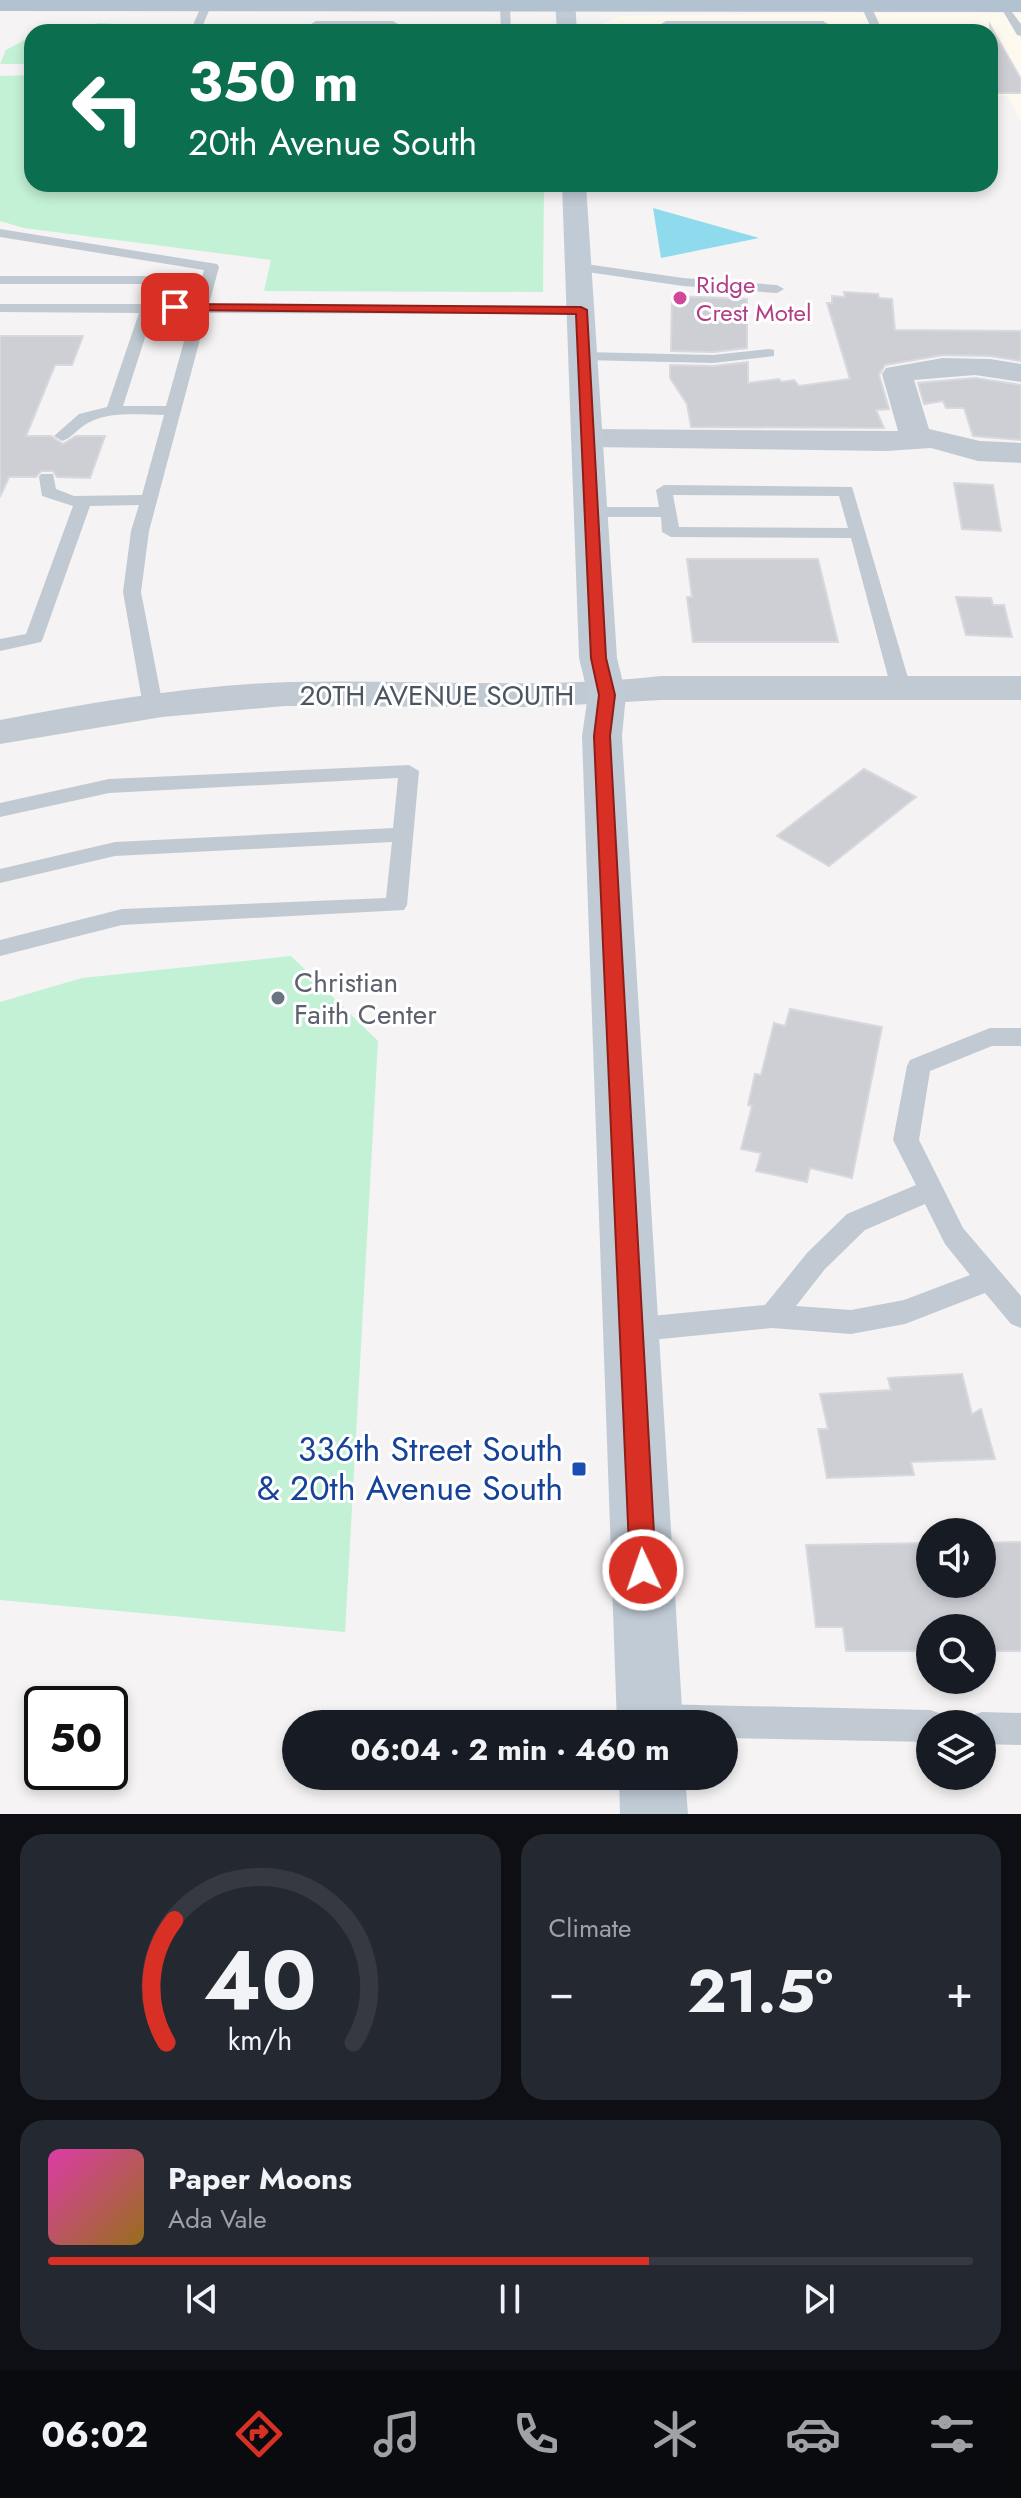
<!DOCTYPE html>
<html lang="en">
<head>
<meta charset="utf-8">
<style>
  :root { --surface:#171b24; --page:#242831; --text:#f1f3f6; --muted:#9ea1a6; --line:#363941; --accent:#d93025 }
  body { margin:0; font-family:Jost,sans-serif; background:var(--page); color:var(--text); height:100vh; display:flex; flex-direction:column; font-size:30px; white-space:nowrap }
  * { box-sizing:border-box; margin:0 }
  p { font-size:26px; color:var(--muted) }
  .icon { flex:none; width:44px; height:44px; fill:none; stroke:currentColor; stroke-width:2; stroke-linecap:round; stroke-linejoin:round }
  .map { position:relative; height:1814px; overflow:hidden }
  .side { display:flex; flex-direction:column; gap:20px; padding:20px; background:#0d0f14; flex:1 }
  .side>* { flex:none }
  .hud { position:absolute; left:24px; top:24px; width:974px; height:168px; border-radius:24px; box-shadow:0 4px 12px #0003; background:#0b6e4f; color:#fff; overflow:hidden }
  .fabs { position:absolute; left:916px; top:1518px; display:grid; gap:16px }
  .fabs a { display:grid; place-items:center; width:80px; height:80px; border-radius:50%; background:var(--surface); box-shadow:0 4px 12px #0003; font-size:40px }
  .speed { position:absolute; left:24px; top:1686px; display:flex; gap:16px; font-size:40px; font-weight:700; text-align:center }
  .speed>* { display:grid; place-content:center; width:104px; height:104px; border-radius:50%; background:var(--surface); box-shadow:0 4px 12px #0003; line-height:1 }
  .speed .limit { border:4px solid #111; border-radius:12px; background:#fff; color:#111 }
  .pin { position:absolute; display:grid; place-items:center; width:68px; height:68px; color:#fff; margin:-34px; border-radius:16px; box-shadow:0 4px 12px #0006 }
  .me { position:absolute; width:88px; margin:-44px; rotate:357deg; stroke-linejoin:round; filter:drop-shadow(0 0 6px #0008) }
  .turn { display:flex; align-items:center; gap:28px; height:168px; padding:0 32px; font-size:36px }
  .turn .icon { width:104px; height:104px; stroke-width:2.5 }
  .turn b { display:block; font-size:56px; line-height:68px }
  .big { font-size:60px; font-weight:700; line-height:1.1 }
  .side .card { flex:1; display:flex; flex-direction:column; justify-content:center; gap:12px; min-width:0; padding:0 28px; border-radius:24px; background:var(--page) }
  .side .dial { align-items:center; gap:0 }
  .dial svg { height:208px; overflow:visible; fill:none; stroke:var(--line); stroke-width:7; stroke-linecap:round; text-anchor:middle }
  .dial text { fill:var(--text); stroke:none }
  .song { display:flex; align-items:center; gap:24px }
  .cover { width:96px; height:96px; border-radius:12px; background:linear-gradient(135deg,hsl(320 70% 55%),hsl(40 70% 35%)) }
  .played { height:8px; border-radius:4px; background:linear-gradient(90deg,var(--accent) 65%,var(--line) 65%) }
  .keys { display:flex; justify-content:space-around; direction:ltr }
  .heat { display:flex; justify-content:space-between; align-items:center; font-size:44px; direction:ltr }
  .side .tiles { flex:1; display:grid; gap:20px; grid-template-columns:1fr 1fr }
  .card:last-child { grid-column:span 2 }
  .trip { position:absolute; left:282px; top:1710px; width:456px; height:80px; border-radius:40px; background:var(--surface); box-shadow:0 4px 12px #0003; font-weight:700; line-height:80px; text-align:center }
  .dock { display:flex; height:128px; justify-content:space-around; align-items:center; background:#090b0e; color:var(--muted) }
  .dock .icon { width:56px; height:56px }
  .dock .active { color:var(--accent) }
  .dock b { font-size:36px; color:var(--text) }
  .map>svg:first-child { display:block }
  .commercial { fill:#fdf9ef }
  .green { fill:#c3f1d5 }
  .water { fill:#90daee }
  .building { fill:#cdcfd5; stroke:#d7d9de; stroke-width:2 }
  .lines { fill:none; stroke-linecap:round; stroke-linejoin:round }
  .service { fill:#c1cad2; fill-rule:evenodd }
  .minor { fill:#c1cad2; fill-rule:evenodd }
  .tertiary { fill:#c1cad2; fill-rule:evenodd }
  .secondary { fill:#c1cbd6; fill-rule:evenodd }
  .primary { fill:#b3c2d1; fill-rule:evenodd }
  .route { fill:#d93025; stroke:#8d1f18; stroke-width:2 }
  .hotel-dot { fill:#d1479c; stroke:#fff; stroke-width:3 }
  .worship-dot { fill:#6b7280; stroke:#fff; stroke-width:3 }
  .transit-dot { fill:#1a4fb4; stroke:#fff; stroke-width:3 }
  .labels { text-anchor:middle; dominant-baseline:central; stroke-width:6; stroke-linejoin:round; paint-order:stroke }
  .far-hotel-label { font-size:24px; fill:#b23c85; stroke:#fff; text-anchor:start }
  .street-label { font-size:28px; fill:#4a5661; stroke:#fff }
  .worship-label { font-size:28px; fill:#5b616d; stroke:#fff; text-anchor:start }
  .near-transit-label { font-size:34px; fill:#164399; stroke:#fff; text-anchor:end }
</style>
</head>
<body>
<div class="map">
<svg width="1021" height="1814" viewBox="0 0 1021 1814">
  <rect width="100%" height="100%" fill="#f5f3f3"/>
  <polygon class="commercial" points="836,13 1021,13 1021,122 1007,96 990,96 990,32 604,32 603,24 620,16"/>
  <g class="green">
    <polygon points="100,23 133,25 170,32 43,32"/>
    <polygon points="32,36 32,64 0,64 6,50"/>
    <polygon points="32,75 32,184 544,184 543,292 264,291 271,260 24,228 0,221 0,76"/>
    <polygon points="291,956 378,1041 345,1632 0,1600 0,1002 82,978"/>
  </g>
  <polygon class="water" points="653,208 759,238 661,258"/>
  <g class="building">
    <polygon points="990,25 1021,79 1021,93 990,93"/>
    <polygon points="844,292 878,294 879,298 892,299 895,330 1021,331 1021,361 990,356 943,355 885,365 879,375 889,409 876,410 884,428 691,427 687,404 670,378 670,365 713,366 748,362 748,383 779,379 781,382 794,380 799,386 850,379 827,303 832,303 832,296 845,297"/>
    <polygon points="672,296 747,299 747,348 713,352 671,351"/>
    <polygon points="0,336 83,336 72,365 55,365 26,436 51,436 63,444 76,436 105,436 90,478 57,477 53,471 41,471 36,477 9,477 0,497"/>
    <polygon points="975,378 1021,385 1021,440 973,436 964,408 946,408 943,401 924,404 918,383"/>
    <polygon points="954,483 993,485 1001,531 962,529"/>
    <polygon points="687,559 818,559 838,642 693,642 687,597 692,597"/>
    <polygon points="956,597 991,598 993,605 1004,605 1012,637 966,635"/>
    <polygon points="864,769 916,797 829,866 777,836"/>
    <polygon points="790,1009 882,1027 852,1178 810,1168 807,1182 756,1171 761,1153 741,1149 752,1106 748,1105 755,1074 761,1075 774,1023 785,1026"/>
    <polygon points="962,1374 972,1414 981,1409 995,1459 911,1462 914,1475 827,1478 818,1429 828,1429 820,1394 891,1390 888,1378"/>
    <polygon points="1021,1542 1021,1651 982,1651 982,1628 930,1628 930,1651 846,1651 843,1627 816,1627 806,1545 930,1543 930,1584 982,1584 982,1543"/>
  </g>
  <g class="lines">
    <g class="service">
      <polygon points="505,3 510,6 511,32 501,32 500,6"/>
      <polygon points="866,3 871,6 883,32 873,32 861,6"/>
      <polygon points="1005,3 1021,24 1021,36 1017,35 1000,6"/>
      <polygon points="202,4 211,6 200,32 190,32"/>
      <polygon points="316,21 393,21 398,24 393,27 320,27 319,32 309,32 311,24"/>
      <polygon points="666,21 823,21 828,24 823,27 672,27 673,32 663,32 661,24"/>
      <path d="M0 229 217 264 219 267 209 304 581 306 588 310 581 314 207 313 149 531 141 592 163 706 153 712 143 706 123 592 131 531 139 505 90 506 43 638 41 642 0 651V639L26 634 73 506 42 496 39 477 41 474H53L56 489 74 496 142 495 164 415C139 415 110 411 88 423 78 428 72 438 62 441L54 436 79 414 107 407 139 313 0 312V304H195L204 270 0 237ZM153 313H192L166 406H123Z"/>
      <polygon points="579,263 683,278 777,285 784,289 777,293 683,286 574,270 572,267"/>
      <polygon points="0,276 157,276 164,280 157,284 0,284"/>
      <polygon points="769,349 774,350 774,356 713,363 583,360 576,356 583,352 713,355"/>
      <path d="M664 485 852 487 911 688 908 692H894L891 688 851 538 671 537 662 532 661 517H591L583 512 591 507H659L656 490ZM673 495 839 496 848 528 679 527Z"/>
      <polygon points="409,765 419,771 407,905 404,910 122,925 0,956 0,940 122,909 386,898 392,842 115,856 0,883 0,869 115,842 393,828 398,778 109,793 0,817 0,803 109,779"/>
      <path d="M990 1028H1021V1046H992L930 1071 919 1140 963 1228 1021 1296V1328L1011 1324 985 1293 905 1324 851 1334 772 1328 631 1342 621 1338 617 1330 621 1322 631 1318 765 1305 807 1253 847 1214 916 1185 893 1140 907 1066 910 1060ZM925 1204 945 1244 970 1275 904 1300 851 1310 796 1306 825 1269 865 1230Z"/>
      <polygon points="655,1704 930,1710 942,1714 946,1724 930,1724 930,1742 724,1738 724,1724 640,1724 639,1720 643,1708"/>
      <polygon points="982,1712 1021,1713 1021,1745 982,1744 982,1724 967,1724 970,1716"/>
    </g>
    <polygon class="minor" points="943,358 990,359 1021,364 1021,382 975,375 914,380 929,429 980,441 1021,443 1021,463 978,461 931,448 886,451 587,447 576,445 571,438 576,431 587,429 898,431 882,374 886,368"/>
    <path class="tertiary" d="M661 676H1021V700H661L536 707 285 706 162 717 0 744V720C96 702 192 685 290 682 414 679 537 690 661 676Z"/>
    <g class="secondary">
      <polygon points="555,0 575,0 577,32 557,32"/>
      <polygon points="562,184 586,184 617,658 626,695 622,736 683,1724 617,1724 582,736 588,695 579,658"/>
      <polygon points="619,1776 685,1776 688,1814 620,1814"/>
    </g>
    <polygon class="primary" points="0,0 1021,0 1021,12 0,11"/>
  </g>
  <polygon class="route" points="175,304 581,307 587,310 606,658 615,695 610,736 656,1570 652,1579 643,1582 634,1579 630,1570 594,736 599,695 591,658 576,314 171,310 171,305"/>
  <circle class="hotel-dot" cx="680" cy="298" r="8"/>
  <circle class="worship-dot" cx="278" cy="998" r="8"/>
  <rect class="transit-dot" x="571" y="1461" width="16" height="16" rx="4"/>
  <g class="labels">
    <g class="far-hotel-label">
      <text x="696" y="284">Ridge<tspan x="696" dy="28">Crest Motel</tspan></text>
    </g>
    <g class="street-label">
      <text x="437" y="695">20TH AVENUE SOUTH</text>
    </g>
    <g class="worship-label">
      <text x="294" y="982">Christian<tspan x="294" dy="32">Faith Center</tspan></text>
    </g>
    <g class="near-transit-label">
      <text x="563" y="1449">336th Street South<tspan x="563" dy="39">&amp; 20th Avenue South</tspan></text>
    </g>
  </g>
</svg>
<div class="fabs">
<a><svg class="icon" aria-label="sound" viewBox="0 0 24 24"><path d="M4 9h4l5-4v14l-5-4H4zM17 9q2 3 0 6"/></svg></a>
<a><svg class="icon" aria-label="search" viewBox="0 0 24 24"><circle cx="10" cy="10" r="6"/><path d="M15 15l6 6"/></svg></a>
<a><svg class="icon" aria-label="layers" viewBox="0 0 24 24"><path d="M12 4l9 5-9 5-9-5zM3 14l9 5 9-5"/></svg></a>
</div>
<div class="speed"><div class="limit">50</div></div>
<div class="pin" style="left:175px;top:307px;background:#d93025"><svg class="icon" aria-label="arrive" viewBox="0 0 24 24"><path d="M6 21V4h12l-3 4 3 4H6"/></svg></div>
<svg class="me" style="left:643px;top:1570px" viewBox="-20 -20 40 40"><circle r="17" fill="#d93025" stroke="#fff" stroke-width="3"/><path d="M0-11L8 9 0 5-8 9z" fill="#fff"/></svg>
<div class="trip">06:04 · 2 min · 460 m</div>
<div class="hud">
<div class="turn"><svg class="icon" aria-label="left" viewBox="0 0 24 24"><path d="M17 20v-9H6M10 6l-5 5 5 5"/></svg><div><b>350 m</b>20th Avenue South</div></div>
</div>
</div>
<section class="side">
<div class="tiles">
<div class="card dial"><svg viewBox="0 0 100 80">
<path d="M14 69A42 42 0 1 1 86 69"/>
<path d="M14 69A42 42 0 0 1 17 22" stroke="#d93025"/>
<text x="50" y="56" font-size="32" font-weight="700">40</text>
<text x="50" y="72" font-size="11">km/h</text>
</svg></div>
<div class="card"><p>Climate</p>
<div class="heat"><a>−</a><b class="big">21.5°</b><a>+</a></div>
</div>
<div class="card">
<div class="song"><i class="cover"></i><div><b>Paper Moons</b><p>Ada Vale</p></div></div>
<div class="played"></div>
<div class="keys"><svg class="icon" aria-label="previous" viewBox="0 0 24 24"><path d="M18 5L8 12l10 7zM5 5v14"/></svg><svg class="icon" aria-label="pause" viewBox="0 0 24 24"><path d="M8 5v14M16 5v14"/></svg><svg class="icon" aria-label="next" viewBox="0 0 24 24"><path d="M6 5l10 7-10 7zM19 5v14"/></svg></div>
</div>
</div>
</section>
<nav class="dock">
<b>06:02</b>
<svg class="icon active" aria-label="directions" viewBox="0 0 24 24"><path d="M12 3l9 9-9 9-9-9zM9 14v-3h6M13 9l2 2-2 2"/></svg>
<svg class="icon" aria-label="music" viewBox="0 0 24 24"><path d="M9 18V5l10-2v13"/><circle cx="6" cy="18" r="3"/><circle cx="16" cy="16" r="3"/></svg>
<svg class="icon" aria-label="phone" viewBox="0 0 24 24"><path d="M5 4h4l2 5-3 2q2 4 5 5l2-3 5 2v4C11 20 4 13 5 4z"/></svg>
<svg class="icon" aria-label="climate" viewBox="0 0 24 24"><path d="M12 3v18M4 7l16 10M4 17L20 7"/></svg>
<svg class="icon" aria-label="car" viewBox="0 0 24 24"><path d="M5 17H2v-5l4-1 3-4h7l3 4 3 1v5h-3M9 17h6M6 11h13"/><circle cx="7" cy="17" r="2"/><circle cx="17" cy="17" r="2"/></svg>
<svg class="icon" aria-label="filters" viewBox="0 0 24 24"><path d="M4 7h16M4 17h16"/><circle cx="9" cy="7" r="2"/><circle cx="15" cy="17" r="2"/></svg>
</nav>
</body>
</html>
